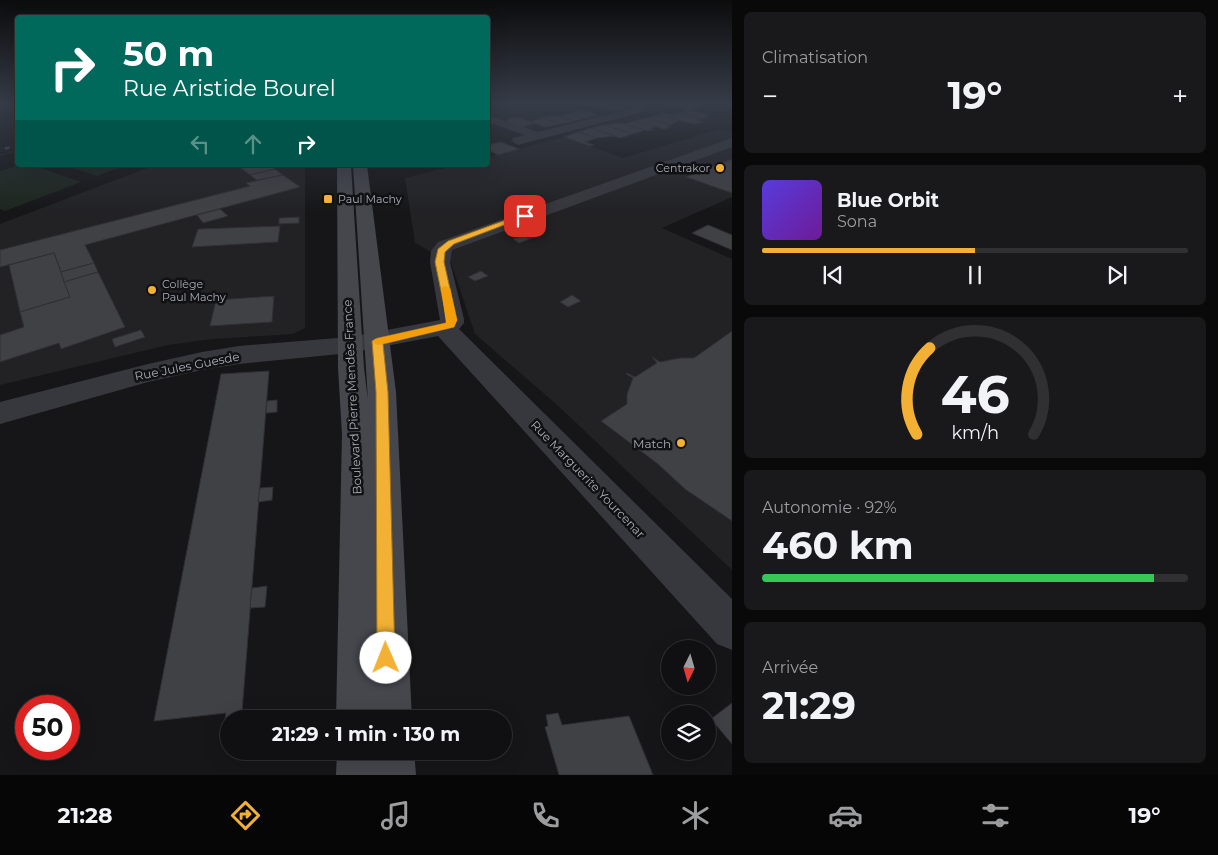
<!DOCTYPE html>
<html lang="fr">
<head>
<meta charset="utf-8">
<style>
  :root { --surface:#101012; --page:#19191b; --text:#f1f3f6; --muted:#9c9d9f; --line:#303032; --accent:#f2b134 }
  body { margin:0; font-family:Montserrat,sans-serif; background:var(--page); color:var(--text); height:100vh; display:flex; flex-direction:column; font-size:19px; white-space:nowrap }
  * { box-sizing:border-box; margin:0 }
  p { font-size:16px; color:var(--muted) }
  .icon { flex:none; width:28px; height:28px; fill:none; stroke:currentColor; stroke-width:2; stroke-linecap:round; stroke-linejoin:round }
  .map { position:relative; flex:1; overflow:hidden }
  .side { display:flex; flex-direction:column; gap:12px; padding:12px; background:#09090a; width:486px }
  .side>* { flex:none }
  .guide { position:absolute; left:15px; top:15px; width:475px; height:152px; border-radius:5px; box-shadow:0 5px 20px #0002,0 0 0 1px var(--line); background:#00695c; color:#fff; overflow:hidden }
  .needle { width:32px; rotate:185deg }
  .buttons { position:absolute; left:661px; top:640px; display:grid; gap:10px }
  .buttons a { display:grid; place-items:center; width:55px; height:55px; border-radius:50%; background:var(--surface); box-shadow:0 5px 20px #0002,0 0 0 1px var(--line); font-size:25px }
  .speed { position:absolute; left:15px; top:695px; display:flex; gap:10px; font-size:25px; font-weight:700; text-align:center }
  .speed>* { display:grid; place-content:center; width:65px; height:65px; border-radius:50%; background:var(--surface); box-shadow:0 5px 20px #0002,0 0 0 1px var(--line); line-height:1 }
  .speed .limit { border:8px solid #d22; background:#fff; color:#111 }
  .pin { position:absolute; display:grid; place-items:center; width:42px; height:42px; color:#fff; margin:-21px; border-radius:10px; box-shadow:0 2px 8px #0006 }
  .me { position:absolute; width:55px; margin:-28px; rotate:359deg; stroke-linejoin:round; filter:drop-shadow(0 0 4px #0008) }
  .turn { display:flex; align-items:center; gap:18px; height:105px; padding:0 25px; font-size:22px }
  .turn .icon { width:65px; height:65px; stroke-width:2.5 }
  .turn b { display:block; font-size:35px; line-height:42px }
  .lanes { display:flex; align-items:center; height:48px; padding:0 25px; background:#0003; justify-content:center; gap:25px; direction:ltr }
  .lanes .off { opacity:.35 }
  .big { font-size:38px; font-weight:700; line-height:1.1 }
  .side .tile { flex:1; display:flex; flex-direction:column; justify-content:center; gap:8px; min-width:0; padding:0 18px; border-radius:8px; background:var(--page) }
  .side .dial { align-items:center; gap:0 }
  .dial svg { height:130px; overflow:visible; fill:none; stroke:var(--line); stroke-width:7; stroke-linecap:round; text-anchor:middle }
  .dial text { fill:var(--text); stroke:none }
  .song { display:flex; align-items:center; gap:15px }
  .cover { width:60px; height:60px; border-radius:8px; background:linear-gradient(135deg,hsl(250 70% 55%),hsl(280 70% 35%)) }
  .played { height:5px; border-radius:2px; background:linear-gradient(90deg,var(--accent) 50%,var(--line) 50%) }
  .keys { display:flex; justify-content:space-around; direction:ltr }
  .heat { display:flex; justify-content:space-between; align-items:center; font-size:28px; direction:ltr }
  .charge { height:8px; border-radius:4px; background:linear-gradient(90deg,#34c759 92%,var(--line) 0) }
  .trip { position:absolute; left:220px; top:710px; width:292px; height:50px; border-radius:25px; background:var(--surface); box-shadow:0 5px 20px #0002,0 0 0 1px var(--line); font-weight:700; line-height:50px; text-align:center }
  .dock { display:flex; height:80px; justify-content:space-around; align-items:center; background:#060607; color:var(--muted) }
  .dock .icon { width:35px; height:35px }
  .dock .selected { color:var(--accent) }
  .dock b { font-size:22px; color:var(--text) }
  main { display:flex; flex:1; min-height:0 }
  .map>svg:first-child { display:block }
  .built { fill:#222225 }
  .green { fill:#1e261f }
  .building { fill:#404145; stroke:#303034 }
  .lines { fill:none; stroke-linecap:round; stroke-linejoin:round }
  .path { stroke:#3d3f44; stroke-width:1; stroke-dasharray:1 2; stroke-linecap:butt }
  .street { fill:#37383d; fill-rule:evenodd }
  .secondary { fill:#45474d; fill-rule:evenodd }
  .rail-casing { stroke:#4a4c52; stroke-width:2.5 }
  .rail { stroke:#111113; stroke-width:2; stroke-dasharray:5; stroke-linecap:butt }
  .route { fill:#f2b134; stroke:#9d7322 }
  .slow { fill:#f59e0b }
  .poi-dot { fill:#f2b134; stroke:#111113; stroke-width:2 }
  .labels { text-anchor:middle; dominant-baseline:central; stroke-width:5; stroke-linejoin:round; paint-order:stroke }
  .far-poi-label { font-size:11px; fill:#a8adb8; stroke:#111113; text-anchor:start }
  .street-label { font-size:12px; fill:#a8adb8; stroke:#111113 }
  .poi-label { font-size:12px; fill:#a8adb8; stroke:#111113; text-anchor:end }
</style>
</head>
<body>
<main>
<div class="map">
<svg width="732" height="775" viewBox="0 0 732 775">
  <rect width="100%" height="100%" fill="#161618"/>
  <g class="built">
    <polygon points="720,129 732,132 732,197 662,228 732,259 732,570 555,403 475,334 451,263 415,243 405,178 457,165 488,165 488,157 564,137 623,158"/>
    <polygon points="155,165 305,165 305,328 293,334 213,339 168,345 0,385 0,224"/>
  </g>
  <g class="green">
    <polygon points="19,165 32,165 81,182 5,211 0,209 0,171"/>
    <polygon points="64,165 126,165 97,176"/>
  </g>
  <g class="building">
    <polygon points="597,103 613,103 628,107 616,111 591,105"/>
    <polygon points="670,103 692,103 702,107 688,110 665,104"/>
    <polygon points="583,110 599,115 574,121 558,116"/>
    <polygon points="688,110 690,110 710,115 704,117 708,118 704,119 680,113"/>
    <polygon points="663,113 670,115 680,113 701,118 696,120 703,122 694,124 658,115"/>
    <polygon points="658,115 679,120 671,125 647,118"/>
    <polygon points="547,116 557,116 574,121 562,124 541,118"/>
    <polygon points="516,117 535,123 522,127 505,121"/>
    <polygon points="541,118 562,124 544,127 531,122"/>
    <polygon points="647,118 671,125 667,126 671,127 664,129 635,121"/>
    <polygon points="635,121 656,127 649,129 653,130 648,131 624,124"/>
    <polygon points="619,123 624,124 645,130 632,134 604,125"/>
    <polygon points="604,125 623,131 632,134 620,138 591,128"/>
    <polygon points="591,128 614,136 597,138 578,132"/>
    <polygon points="578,132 597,138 585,142 594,145 590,146 564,137"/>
    <polygon points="501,142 519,149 498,155 488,150 488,145"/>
    <polygon points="732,159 732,193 686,177"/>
    <polygon points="237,165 270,165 275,169 250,175"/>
    <polygon points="275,169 283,175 257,180 250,175"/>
    <polygon points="283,175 300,187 85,245 94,263 61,272 54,253 0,267 0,250 250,186 246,183"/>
    <polygon points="220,209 228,216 203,223 197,215"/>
    <polygon points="299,217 299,223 279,224 279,218"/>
    <polygon points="708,225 732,235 732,250 692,233"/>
    <polygon points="280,226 278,242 192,247 198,229"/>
    <polygon points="534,231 541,234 530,239 524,235"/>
    <polygon points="524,235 530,239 519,243 513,239"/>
    <polygon points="54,253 70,297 20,312 9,265"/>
    <polygon points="94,263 98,272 64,282 61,272"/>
    <polygon points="481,271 488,276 475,281 468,277"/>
    <polygon points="98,272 125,327 61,349 59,343 0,362 0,335 24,327 20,312 70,297 64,282"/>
    <polygon points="572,295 581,301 568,307 560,302"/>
    <polygon points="274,296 272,322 210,326 216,300"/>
    <polygon points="141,330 145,337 115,347 112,339"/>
    <polygon points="732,331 732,521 685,489 658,464 601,421 627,404 627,394 633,378 626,374 627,373 635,377 657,363 652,357 660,362 680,358 694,358"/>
    <polygon points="269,371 242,712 236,713 236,719 229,719 229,726 224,727 226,713 154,721 221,374"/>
    <polygon points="277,400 277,412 266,413 267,401"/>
    <polygon points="273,487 272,500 258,502 260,488"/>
    <polygon points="267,586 265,607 250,608 252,588"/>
    <polygon points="732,703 732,744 711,719"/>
    <polygon points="558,713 562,725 629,716 653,775 559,775 545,727 548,726 546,715"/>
  </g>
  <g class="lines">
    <polyline class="path" points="0,155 18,150"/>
    <g class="street">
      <polygon points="628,103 640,103 648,109 646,111 518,145 512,141 513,138 525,135 488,122 488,115 538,132 633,108"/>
      <polygon points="732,138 732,147 452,250 450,262 464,319 464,323 459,329 732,599 732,650 717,644 438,336 350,353 239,364 202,370 148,382 0,424 0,402 148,364 202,352 239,346 350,337 440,320 430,262 431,251 438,242"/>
    </g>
    <g class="secondary">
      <polygon points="337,165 351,166 364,368 368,400 353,165 367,165 396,392 412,719 336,719 342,434 338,368"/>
      <polygon points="337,751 414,751 416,775 336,775"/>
    </g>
    <g class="rail-casing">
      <polyline id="rail" points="0,150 18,145"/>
    </g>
    <use href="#rail" class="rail"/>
  </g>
  <linearGradient id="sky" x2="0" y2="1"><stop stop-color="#0c0c0d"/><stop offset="0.49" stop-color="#363c48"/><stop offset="1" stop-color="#363c48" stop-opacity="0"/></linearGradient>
  <rect width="732" height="212" fill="url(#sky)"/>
  <polygon class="route" points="522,214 528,216 454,244 445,252 444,262 457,320 454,327 383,344 388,392 395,658 392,664 386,667 380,664 377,658 376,392 372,341 378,338 446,323 447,320 435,262 438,249 448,241"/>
  <polygon class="slow" points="445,286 450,288 457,320 454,327 378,345 375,344 373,341 375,339 446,323 441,288"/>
  <g class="poi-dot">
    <circle cx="720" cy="168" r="5"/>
    <rect x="323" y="194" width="10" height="10" rx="2.5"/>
    <circle cx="152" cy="290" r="5"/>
    <circle cx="681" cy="443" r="5"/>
  </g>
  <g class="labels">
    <g class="far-poi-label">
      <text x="710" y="168" text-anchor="end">Centrakor</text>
      <text x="338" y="199">Paul Machy</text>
      <text x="162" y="284">Collège<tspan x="162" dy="13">Paul Machy</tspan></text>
    </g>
    <g class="street-label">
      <text transform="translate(187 366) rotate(-11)">Rue Jules Guesde</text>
      <text transform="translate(352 397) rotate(-93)">Boulevard Pierre Mendès France</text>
      <text transform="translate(588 479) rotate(46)">Rue Marguerite Yourcenar</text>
    </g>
    <g class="poi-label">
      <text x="671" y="443">Match</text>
    </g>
  </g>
</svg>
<div class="buttons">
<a><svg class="needle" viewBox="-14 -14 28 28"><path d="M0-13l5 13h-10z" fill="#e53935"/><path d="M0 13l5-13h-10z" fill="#9c9d9f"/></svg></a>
<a><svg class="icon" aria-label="layers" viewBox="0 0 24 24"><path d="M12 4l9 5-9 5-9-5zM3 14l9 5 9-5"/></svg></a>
</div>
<div class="speed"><div class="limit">50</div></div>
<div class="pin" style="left:525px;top:216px;background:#d93025"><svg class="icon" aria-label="arrive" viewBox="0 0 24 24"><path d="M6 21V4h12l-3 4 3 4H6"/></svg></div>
<svg class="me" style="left:386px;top:658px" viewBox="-20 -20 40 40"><circle r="19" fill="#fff"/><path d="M0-13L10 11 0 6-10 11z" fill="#f2b134"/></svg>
<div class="trip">21:29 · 1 min · 130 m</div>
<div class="guide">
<div class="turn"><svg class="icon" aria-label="right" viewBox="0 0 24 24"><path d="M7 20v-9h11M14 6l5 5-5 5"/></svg><div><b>50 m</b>Rue Aristide Bourel</div></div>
<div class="lanes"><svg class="icon off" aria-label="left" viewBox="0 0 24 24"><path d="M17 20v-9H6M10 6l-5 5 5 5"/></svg><svg class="icon off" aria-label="ahead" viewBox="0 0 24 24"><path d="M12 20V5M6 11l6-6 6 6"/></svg><svg class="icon" aria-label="right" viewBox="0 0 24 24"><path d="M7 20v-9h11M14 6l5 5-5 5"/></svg></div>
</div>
</div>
<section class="side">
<div class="tile"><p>Climatisation</p>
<div class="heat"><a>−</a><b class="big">19°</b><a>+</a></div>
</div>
<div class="tile">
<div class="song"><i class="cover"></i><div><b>Blue Orbit</b><p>Sona</p></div></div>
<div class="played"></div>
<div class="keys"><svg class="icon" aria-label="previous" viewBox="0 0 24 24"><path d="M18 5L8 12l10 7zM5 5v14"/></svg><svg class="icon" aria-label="pause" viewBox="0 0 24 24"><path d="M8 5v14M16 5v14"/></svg><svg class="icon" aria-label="next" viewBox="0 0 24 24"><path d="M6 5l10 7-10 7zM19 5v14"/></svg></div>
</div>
<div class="tile dial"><svg viewBox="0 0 100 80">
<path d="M14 69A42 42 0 1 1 86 69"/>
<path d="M14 69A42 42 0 0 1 22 16" stroke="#f2b134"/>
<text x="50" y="56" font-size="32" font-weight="700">46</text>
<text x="50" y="72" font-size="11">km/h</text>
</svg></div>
<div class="tile"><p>Autonomie · 92%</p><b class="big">460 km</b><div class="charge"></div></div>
<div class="tile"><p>Arrivée</p><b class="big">21:29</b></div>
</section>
</main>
<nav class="dock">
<b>21:28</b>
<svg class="icon selected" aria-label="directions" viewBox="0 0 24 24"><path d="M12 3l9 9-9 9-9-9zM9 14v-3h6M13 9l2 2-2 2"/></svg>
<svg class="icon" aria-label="music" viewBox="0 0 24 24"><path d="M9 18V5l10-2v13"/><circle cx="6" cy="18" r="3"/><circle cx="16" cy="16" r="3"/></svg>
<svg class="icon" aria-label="phone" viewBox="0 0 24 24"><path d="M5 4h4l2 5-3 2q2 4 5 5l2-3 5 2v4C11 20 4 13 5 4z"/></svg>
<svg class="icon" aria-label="climate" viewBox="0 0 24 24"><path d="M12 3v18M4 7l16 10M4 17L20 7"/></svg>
<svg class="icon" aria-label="car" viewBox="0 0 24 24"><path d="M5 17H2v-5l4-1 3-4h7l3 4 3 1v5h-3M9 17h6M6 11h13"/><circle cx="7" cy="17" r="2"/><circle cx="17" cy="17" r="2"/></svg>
<svg class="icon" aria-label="filters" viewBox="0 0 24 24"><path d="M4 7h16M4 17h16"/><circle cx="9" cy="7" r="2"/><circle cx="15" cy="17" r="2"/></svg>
<b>19°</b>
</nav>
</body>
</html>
